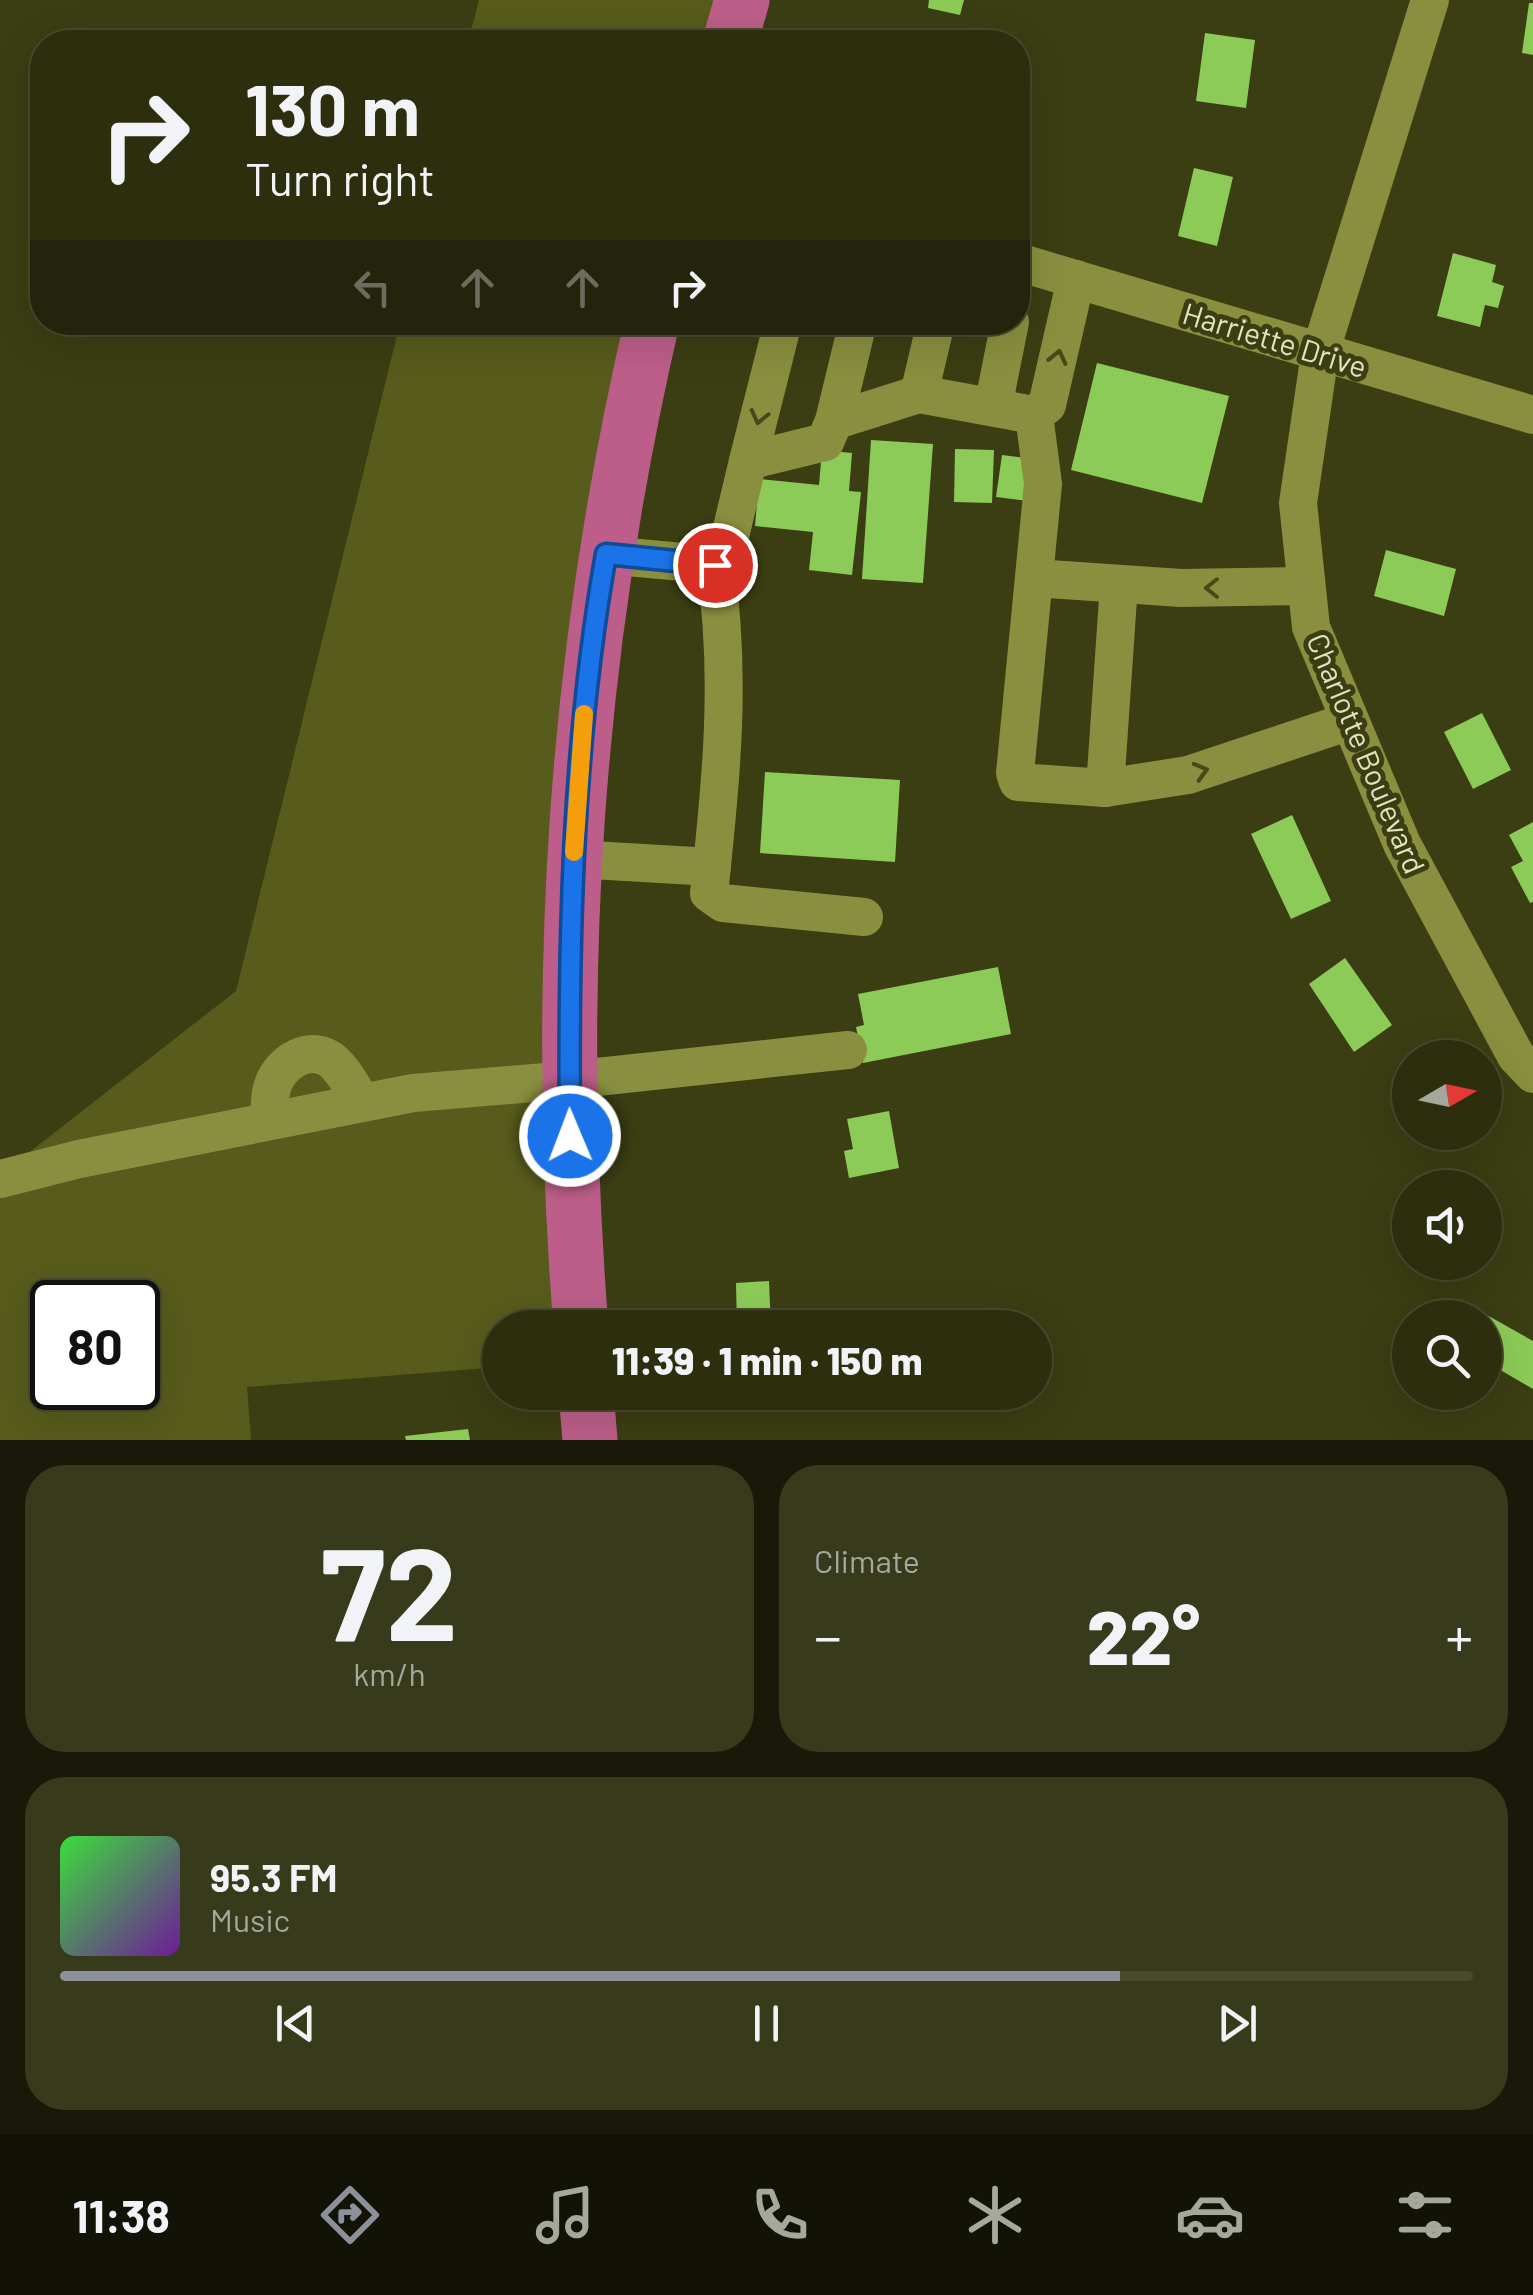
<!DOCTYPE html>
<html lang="en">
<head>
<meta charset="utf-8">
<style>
  :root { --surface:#2c2e0e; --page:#383a1c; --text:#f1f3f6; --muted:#a6a89e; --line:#484a2e; --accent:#8c9099 }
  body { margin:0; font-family:Barlow,sans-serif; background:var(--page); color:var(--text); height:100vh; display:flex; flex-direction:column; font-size:38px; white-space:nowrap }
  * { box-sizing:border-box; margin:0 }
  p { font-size:32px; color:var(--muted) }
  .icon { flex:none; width:55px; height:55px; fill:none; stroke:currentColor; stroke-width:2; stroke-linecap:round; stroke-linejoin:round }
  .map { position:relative; height:1440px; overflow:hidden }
  .side { display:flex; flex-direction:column; gap:25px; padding:25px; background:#181908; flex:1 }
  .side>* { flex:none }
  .top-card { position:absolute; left:30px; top:30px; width:1000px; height:305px; border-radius:40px; box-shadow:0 10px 40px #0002,0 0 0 2px var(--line); background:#2c2e0e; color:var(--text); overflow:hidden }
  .needle { width:65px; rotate:81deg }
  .tools { position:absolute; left:1392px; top:1040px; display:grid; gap:20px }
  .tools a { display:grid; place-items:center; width:110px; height:110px; border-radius:50%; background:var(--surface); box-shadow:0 10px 40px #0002,0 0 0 2px var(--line); font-size:50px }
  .speed { position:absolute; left:30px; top:1280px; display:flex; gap:20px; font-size:50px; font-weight:700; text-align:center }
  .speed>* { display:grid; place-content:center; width:130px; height:130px; border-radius:50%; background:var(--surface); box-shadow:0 10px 40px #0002,0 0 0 2px var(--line); line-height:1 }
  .speed .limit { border:5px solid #111; border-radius:15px; background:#fff; color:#111 }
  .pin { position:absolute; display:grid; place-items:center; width:85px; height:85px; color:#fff; margin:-42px; border:5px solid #fff; border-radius:50%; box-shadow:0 2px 10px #0007 }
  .me { position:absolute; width:110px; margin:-55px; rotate:359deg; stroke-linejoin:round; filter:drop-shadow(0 0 8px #0008) }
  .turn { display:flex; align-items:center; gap:35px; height:210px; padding:0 50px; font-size:45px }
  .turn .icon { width:130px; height:130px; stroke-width:2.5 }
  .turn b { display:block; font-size:70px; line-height:85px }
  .lanes { display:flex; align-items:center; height:95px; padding:0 50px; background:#0003; justify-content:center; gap:50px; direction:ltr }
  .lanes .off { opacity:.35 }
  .big { font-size:75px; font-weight:800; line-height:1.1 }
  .side .widget { flex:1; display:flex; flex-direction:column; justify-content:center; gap:15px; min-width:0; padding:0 35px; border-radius:40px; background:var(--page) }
  .side .dial { align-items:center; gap:0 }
  .dial b { font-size:130px; line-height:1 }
  .song { display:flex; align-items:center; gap:30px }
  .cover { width:120px; height:120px; border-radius:15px; background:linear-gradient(135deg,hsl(120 70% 55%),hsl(280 70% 35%)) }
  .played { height:10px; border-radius:5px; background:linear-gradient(90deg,var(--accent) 75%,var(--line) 75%) }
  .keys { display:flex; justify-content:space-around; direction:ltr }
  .heat { display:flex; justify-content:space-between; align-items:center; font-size:55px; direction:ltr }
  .side .tiles { flex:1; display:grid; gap:25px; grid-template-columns:1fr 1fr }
  .widget:last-child { grid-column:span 2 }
  .trip { position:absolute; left:482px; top:1310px; width:570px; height:100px; border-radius:50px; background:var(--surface); box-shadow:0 10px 40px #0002,0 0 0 2px var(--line); font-weight:800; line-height:100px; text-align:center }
  .menu { display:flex; height:160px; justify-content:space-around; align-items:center; background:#121206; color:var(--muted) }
  .menu .icon { width:70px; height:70px }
  .menu .selected { color:var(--accent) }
  .menu b { font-size:45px; color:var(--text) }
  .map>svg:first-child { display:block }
  .green { fill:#575b1b; fill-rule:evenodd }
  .building { fill:#8dcb58 }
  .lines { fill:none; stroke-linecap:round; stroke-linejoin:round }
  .minor { stroke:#898f3e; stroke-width:38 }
  .highway { stroke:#bc5e89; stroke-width:55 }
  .oneway { stroke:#474919 }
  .route-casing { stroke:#114b97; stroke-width:25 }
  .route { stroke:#1a73e8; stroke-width:18 }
  .slow { stroke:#f59e0b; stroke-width:18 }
  .labels { text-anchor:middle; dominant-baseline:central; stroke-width:10; stroke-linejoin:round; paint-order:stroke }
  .street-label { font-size:30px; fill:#e0e4bd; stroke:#3b3d13 }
</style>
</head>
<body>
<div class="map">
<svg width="1533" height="1440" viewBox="0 0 1533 1440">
  <rect width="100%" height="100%" fill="#3b3d13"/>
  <g class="green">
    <polygon points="479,0 724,0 711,42 468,42"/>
    <path d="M400 323H645L607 573 590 1327 500 1328V1367L247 1387 251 1440H0V1175L236 991ZM52 1302H138V1388H52Z"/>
  </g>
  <g class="building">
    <polygon points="929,0 964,0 960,15 928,8"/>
    <polygon points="1529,3 1533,3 1533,55 1522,53"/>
    <polygon points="1205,33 1255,40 1246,108 1196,101"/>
    <polygon points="1194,168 1233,177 1217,246 1178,236"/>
    <polygon points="1453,253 1496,265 1492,282 1504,286 1498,308 1485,305 1480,327 1437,316"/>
    <polygon points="1097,363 1229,396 1202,503 1071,470"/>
    <polygon points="871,440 933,444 923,583 862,579"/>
    <polygon points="955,449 994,450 992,503 954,502"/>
    <polygon points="822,450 852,453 849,491 861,492 852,575 809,570 813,532 755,526 759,479 819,485"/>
    <polygon points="1002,455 1034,459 1028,501 996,497"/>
    <polygon points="1386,550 1456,569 1444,616 1374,596"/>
    <polygon points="1482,713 1511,770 1473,789 1444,732"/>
    <polygon points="765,772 900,780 895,862 760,853"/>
    <polygon points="1292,815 1331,901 1291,919 1251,834"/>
    <polygon points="1533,822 1533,902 1530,903 1511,867 1523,861 1509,835"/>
    <polygon points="1345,958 1392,1025 1354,1052 1309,984"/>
    <polygon points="998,967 1011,1034 863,1063 856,1027 864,1025 858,994"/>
    <polygon points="889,1111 899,1168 849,1178 844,1151 853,1149 847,1119"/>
    <polygon points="769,1281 771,1328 737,1328 736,1283"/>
    <polygon points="1478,1310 1533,1341 1533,1389 1485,1361 1485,1318 1474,1318"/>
    <polygon points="468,1429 470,1440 406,1440 405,1436"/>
  </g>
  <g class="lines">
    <g class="minor">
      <polyline points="1430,0 1320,353 1298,503 1311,627 1402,844 1516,1056 1533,1074"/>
      <polyline points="1018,262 1533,415"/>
      <polyline points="783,322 748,461 825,442 834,421 858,322"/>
      <polyline points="919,394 936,322"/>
      <polyline points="993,407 1010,322"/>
      <polyline points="1034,415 1043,484 1015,773 1018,782 1105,788 1119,584"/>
      <polyline points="834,421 919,394 1034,415 1047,405 1076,279"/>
      <polyline points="606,555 715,565 726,553 748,461"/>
      <path d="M715 565C732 675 721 784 709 893L723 903 864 917"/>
      <polyline points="1034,578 1181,588 1306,586"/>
      <polyline points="1105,788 1188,775 1350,721"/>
      <polyline points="574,859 712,867"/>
      <path d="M269 1120C270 1110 269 1098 272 1088 278 1066 304 1045 328 1058 342 1066 353 1089 362 1102"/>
      <polyline points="0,1179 79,1159 413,1093 569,1080 848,1050"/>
    </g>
    <g class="highway">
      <polyline points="730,42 742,0"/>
      <path d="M581 1328C554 985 574 657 652 322"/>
      <polyline points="586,1392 590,1440"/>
    </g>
  </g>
  <defs><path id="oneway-chevron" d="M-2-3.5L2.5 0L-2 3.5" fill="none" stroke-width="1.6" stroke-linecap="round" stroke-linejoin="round" transform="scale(2.5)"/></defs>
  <g class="oneway">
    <use href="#oneway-chevron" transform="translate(1058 357) rotate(-77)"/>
    <use href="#oneway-chevron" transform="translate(759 417) rotate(104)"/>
    <use href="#oneway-chevron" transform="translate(1212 588) rotate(-180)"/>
    <use href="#oneway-chevron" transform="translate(1201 771) rotate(-16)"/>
  </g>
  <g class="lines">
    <g class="route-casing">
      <path id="route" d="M570 1136C568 942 572 746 606 554L715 565"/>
    </g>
    <use href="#route" class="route"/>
    <polyline class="slow" points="574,852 584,714"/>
  </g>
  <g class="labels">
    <g class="street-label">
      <text transform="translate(1275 339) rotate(17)">Harriette Drive</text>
      <text transform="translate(1367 753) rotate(67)">Charlotte Boulevard</text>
    </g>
  </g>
</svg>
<div class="tools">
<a><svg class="needle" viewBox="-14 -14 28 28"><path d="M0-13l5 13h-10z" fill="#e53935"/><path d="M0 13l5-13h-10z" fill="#a6a89e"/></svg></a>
<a><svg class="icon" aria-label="sound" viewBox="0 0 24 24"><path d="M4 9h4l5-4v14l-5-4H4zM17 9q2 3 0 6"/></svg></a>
<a><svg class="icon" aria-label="search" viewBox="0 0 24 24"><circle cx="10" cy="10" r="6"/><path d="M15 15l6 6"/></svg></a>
</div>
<div class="speed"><div class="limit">80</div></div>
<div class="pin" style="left:715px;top:565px;background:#d93025"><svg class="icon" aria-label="arrive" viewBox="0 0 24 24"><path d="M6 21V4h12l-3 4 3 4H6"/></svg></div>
<svg class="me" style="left:570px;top:1136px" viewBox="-20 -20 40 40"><circle r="17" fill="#1a73e8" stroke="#fff" stroke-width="3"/><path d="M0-11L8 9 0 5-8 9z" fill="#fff"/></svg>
<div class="trip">11:39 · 1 min · 150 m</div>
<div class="top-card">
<div class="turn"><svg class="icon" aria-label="right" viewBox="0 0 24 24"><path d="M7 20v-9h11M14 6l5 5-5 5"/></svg><div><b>130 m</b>Turn right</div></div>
<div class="lanes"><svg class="icon off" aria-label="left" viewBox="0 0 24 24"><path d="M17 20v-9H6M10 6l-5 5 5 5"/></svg><svg class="icon off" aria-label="ahead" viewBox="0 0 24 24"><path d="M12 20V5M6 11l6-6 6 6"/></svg><svg class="icon off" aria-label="ahead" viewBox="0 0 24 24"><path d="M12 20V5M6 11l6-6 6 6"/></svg><svg class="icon" aria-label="right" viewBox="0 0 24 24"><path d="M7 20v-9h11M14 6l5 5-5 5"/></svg></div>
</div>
</div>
<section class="side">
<div class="tiles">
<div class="widget dial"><b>72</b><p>km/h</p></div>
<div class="widget"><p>Climate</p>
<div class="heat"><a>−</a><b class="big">22°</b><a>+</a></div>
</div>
<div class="widget">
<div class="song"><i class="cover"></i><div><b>95.3 FM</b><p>Music</p></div></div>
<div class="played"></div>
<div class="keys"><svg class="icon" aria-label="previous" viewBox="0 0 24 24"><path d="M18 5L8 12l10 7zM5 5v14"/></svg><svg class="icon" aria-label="pause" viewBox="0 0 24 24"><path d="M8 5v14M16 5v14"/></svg><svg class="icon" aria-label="next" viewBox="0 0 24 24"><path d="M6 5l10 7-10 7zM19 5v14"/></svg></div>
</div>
</div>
</section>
<nav class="menu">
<b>11:38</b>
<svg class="icon selected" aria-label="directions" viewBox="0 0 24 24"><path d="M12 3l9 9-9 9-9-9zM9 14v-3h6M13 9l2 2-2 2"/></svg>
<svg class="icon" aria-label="music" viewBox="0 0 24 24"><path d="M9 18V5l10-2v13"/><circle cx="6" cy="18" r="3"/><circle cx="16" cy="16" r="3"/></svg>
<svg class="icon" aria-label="phone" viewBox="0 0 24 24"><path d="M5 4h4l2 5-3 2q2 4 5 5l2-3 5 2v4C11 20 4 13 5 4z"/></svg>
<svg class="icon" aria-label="climate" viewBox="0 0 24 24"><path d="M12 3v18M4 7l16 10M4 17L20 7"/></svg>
<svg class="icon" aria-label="car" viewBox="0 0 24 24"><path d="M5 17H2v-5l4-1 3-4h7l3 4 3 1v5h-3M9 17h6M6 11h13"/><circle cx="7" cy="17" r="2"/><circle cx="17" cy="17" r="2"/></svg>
<svg class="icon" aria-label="filters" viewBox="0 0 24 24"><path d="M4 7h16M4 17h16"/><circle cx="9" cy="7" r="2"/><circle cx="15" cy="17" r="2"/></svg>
</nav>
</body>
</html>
